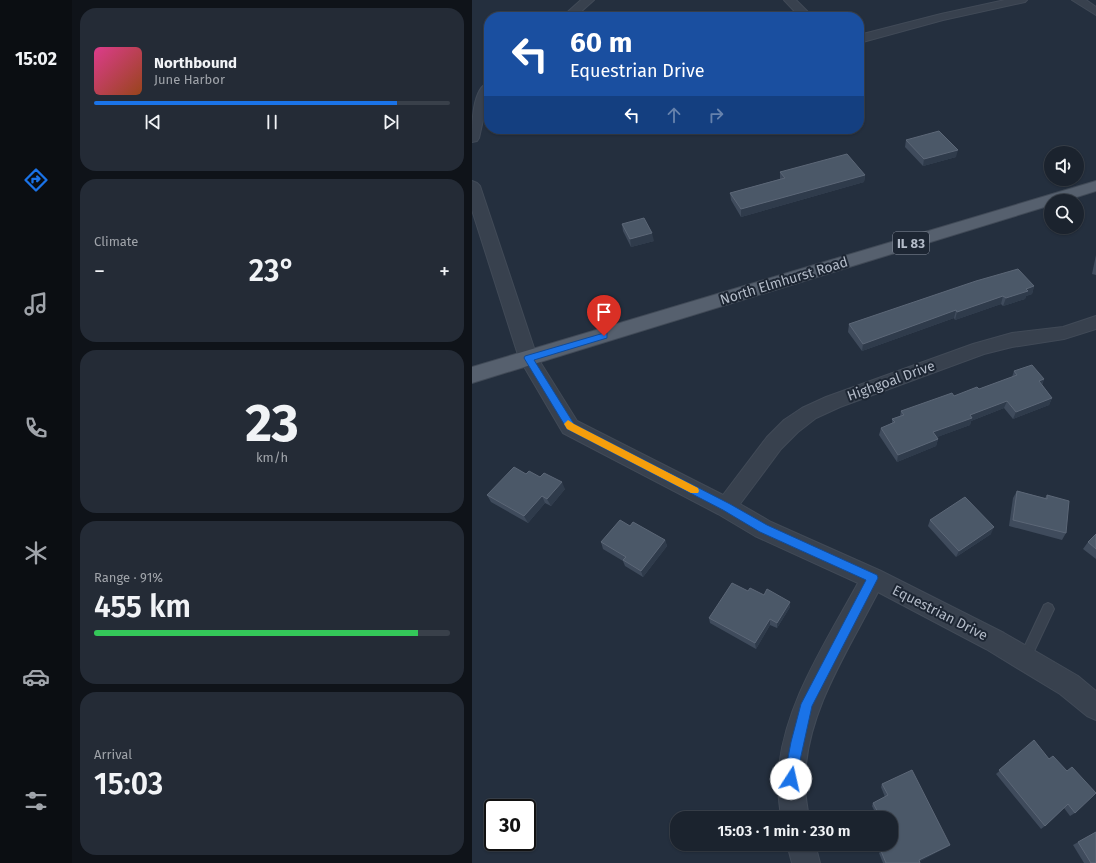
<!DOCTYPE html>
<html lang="en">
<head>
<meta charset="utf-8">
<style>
  :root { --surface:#1b232e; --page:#242b36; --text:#f1f3f6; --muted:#a0a4aa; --line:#39404a; --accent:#1a73e8 }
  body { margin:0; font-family:"Fira Sans",sans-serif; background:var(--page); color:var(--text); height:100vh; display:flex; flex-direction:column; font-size:15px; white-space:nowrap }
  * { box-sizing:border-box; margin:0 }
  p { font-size:13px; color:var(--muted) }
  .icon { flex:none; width:22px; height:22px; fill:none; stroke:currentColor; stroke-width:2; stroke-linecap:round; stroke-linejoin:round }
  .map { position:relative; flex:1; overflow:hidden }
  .details { display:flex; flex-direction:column; gap:8px; padding:8px; background:#0f1319; width:400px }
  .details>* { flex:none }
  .guide { position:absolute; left:12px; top:12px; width:380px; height:122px; border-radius:16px; box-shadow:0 1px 3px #0004,0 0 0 1px var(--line); background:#1a4fa0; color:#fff; overflow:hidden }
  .tools { position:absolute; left:572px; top:146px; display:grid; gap:8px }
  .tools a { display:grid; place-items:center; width:40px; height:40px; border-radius:50%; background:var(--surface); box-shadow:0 1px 3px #0004,0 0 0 1px var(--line); font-size:20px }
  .speed { position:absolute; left:12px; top:799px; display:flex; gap:8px; font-size:20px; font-weight:700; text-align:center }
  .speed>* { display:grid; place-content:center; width:52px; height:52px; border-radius:50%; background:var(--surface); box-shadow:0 1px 3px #0004,0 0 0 1px var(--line); line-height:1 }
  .speed .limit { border:2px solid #111; border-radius:6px; background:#fff; color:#111 }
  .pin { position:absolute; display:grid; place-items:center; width:34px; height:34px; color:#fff; margin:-41px -17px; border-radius:50% 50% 50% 0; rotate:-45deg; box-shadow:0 0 4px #0007 }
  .pin .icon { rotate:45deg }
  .me { position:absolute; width:44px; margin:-22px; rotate:10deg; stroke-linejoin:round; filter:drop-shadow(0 0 3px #0008) }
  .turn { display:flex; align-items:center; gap:14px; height:84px; padding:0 20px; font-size:18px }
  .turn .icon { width:52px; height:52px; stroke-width:2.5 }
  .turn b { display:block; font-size:28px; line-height:34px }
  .lanes { display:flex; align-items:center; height:38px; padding:0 20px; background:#0003; justify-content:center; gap:20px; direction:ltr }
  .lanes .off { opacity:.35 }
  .big { font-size:30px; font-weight:600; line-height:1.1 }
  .details .widget { flex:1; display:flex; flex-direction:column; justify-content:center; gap:6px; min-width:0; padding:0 14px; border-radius:16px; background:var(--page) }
  .details .dial { align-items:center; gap:0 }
  .dial b { font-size:52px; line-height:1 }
  .song { display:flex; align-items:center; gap:12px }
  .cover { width:48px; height:48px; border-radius:6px; background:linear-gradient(135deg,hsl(330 70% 55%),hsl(20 70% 35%)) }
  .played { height:4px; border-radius:2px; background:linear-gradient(90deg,var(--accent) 85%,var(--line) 85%) }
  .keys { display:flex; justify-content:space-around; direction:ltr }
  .heat { display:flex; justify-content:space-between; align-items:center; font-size:22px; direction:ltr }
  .charge { height:6px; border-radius:3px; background:linear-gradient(90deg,#34c759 91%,var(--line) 0) }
  .trip { position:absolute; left:198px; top:811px; width:228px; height:40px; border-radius:16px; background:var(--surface); box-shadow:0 1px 3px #0004,0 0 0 1px var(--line); font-weight:600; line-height:40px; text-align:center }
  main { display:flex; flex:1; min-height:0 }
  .dock { display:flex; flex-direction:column; width:72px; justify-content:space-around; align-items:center; background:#0b0e12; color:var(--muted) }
  .dock .icon { width:28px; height:28px }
  .dock .current { color:var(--accent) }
  .dock b { font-size:18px; color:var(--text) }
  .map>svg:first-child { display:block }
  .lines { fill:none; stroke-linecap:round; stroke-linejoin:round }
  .lane-casing { stroke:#414a57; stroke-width:2 }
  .street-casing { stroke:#414a57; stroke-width:2 }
  .primary-casing { stroke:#414a57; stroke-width:2 }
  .lane { fill:#38414e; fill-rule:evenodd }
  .street { fill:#38414e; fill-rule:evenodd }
  .primary { fill:#56606e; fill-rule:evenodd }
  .wall { fill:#3f4b5c }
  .shaded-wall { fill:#2f3b4b }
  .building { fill:#4b5868; stroke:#5c6777 }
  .route { fill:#1a73e8; stroke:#114b97 }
  .slow { fill:#f59e0b }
  .labels { text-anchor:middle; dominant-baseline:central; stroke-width:4; stroke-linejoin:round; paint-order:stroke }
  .shield { fill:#1d2633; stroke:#878f9c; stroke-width:1 }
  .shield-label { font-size:13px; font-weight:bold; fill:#b4bcc9 }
  .street-label { font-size:14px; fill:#b4bcc9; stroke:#1d2633 }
</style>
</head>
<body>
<main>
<nav class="dock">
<b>15:02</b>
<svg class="icon current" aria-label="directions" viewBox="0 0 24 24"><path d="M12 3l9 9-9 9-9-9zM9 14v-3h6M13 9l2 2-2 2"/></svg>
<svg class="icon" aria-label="music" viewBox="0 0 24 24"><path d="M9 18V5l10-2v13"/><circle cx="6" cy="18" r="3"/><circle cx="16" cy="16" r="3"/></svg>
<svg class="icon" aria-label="phone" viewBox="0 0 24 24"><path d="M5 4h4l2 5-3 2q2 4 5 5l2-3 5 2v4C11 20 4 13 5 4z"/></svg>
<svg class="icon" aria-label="climate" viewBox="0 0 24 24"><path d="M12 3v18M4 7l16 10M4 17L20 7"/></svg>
<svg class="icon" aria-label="car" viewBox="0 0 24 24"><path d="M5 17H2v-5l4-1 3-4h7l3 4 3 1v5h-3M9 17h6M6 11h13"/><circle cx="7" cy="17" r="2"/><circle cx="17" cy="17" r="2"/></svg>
<svg class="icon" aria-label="filters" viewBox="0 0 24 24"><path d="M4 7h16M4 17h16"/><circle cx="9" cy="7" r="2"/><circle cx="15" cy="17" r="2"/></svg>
</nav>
<section class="details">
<div class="widget">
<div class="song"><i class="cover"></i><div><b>Northbound</b><p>June Harbor</p></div></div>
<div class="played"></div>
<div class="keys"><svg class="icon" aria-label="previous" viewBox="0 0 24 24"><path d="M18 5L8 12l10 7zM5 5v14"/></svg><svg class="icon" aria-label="pause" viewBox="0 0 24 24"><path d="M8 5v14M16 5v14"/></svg><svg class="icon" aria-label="next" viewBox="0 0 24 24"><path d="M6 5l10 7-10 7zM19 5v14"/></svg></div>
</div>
<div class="widget"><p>Climate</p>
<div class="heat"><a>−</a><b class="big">23°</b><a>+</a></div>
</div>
<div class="widget dial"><b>23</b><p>km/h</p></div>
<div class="widget"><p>Range · 91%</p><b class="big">455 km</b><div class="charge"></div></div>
<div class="widget"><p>Arrival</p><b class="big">15:03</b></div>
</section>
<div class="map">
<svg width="624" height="863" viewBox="0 0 624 863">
  <rect width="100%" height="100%" fill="#242f3e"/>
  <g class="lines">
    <g class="lane-casing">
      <polygon id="lane" points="576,603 580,605 582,609 557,662 553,664 549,662 547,658 549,654 572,605"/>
    </g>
    <g class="street-casing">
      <g id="street">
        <polygon points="109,0 122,0 103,17 90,17"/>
        <polygon points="312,0 324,0 341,17 328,17"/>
        <polygon points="533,0 555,0 553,2 471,20 387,43 387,35 469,14"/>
        <polygon points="600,0 614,0 624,7 624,15"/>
        <path d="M17 82V93L7 138 5 141 0 142C0 124 0 88 17 82Z"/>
        <path d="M0 181 5 183 8 186 65 357 105 421 251 495 295 437 312 420 330 408 354 397 501 344 540 333 591 327 624 316V329L592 339 540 347 512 354 368 407 344 418 326 432 309 449 268 504 299 522 409 571 532 633 606 676 624 691V720L615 716 588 694 514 649 406 592C376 651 335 711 333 778 332 791 335 805 337 818H309C308 805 305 791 306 778 310 707 353 644 386 583L283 536 246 514 91 433 47 358 0 210Z"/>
        <polygon points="315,844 343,844 348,863 320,863"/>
      </g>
    </g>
    <g class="primary-casing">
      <polygon id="primary" points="624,181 624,191 592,201 579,201 579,205 0,383 0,367"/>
    </g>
    <use href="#lane" class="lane"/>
    <use href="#street" class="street"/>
    <use href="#primary" class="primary"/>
  </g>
  <g class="wall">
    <polygon points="434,140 484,157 451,166 433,147"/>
    <polygon points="308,172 393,175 392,182 269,217 259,200 258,193 308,179"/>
    <polygon points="150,224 182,241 159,247 151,231"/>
    <polygon points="624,255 624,275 620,274"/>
    <polygon points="562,286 560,294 554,296 553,299 531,306 529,304 483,320 482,318 390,351 376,332 377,324"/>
    <polygon points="542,371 572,379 570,385 580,398 577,405 541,419 532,408 499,421 498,425 465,437 466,439 464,446 425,462 407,435 409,428 420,423 420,419 428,416 429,411 507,389 540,377"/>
    <polygon points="54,474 68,477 93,489 79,506 73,503 56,523 19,502 15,495"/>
    <polygon points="545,491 573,498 575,495 594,533 590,540 537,526 541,498"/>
    <polygon points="458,520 519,534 484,557 456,526"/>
    <polygon points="158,526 193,540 195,546 171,577 153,566 151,561 131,549 129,542"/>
    <polygon points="624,534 624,559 611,549 616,542"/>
    <polygon points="276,591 318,602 318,607 305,628 298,625 284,649 238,623 237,618"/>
    <polygon points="562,740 603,813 598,816 592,808 573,826 569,829 524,774"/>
    <polygon points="410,784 475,847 448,861 448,863 411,863 407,853 409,851 413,849 411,844 419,844 419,818 406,818 400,806 401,803 413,797 409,787"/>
    <polygon points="624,832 624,863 612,863 601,845"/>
  </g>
  <g class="shaded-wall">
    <polygon points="486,150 484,157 451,166 452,159"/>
    <polygon points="393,175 392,182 269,217 269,209"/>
    <polygon points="180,233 182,241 159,247 158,239"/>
    <polygon points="562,286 560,294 554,296 553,299 531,306 534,298 554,289"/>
    <polygon points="531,296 529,304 483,320 485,312"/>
    <polygon points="484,310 482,318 390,351 391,344"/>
    <polygon points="572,379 569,387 567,381"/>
    <polygon points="580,398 577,405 541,419 544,412"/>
    <polygon points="535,401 532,408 499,421 498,425 460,439 461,432 498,415"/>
    <polygon points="466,439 464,446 425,462 426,455"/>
    <polygon points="90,482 93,489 79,506 75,499"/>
    <polygon points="70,496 73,503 56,523 52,516"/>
    <polygon points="522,527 519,534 484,557 487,551"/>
    <polygon points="193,540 195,546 171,577 169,571"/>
    <polygon points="318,602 318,607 305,628 305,623"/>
    <polygon points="298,619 298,625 284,649 283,643"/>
    <polygon points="478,845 475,847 445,863 447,860"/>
  </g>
  <g class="building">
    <polygon points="467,131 486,150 452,159 434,140"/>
    <polygon points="375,154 393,175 269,209 258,193 313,178 308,172"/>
    <polygon points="172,218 180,233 158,239 150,224"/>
    <polygon points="546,269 562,286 554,289 556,291 534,298 531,296 485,312 484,310 391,344 377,324 504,281"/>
    <polygon points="560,365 572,379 567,381 580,398 544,412 535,401 498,415 500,418 461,432 466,439 426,455 409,428 423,422 420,419 432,415 429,411 480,393 482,396 505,387 507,389 545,375 542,371"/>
    <polygon points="42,467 54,474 57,471 68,477 72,473 90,482 75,499 70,496 52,516 15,495"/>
    <polygon points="545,491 575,499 575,495 597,501 594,533 541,520"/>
    <polygon points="493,497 522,527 487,551 458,520"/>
    <polygon points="148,520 158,526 161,522 193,540 169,571 151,560 154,557 129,542"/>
    <polygon points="624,534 624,549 616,542"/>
    <polygon points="260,583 276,591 278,588 292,595 295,589 318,602 305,623 298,619 283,643 237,618"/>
    <polygon points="562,740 577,759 581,756 595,771 600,767 624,793 603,813 596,804 573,826 527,770"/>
    <polygon points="440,770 478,845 447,860 448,863 414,863 409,851 416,847 414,844 419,844 419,818 409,818 401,803 416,795 410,784"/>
    <polygon points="624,832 624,863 619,863 606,842"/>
  </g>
  <polygon class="route" points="132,333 135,333 135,338 62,360 102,424 258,504 295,525 405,575 406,578 340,706 323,783 319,785 314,783 312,779 319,742 329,704 394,580 288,532 251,510 95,429 52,358 53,356"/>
  <polygon class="slow" points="96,420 102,424 226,488 227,491 226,493 219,493 95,429 92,424"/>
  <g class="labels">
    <rect class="shield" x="421" y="232" width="36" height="22" rx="3"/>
    <g class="shield-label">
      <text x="439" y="243">IL 83</text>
    </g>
    <g class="street-label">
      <text transform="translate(312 281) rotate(-17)">North Elmhurst Road</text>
      <text transform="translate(419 381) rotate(-20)">Highgoal Drive</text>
      <text transform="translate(468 613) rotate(27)">Equestrian Drive</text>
    </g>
  </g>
</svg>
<div class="tools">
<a><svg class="icon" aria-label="sound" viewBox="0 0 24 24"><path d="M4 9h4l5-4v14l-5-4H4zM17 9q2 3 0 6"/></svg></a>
<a><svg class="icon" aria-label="search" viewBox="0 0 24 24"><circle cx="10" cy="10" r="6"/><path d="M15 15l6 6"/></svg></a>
</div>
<div class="speed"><div class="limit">30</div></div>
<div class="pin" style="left:132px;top:336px;background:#d93025"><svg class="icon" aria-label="arrive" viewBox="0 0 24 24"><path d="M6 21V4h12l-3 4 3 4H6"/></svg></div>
<svg class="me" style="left:319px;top:779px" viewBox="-20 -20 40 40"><circle r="19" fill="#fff"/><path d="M0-13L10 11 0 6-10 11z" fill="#1a73e8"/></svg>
<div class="trip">15:03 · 1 min · 230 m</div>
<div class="guide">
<div class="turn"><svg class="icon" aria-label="left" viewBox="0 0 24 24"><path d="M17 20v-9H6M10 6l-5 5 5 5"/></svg><div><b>60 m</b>Equestrian Drive</div></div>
<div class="lanes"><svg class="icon" aria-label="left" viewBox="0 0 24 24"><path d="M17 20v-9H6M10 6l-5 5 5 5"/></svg><svg class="icon off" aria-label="ahead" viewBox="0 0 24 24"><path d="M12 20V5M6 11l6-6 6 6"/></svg><svg class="icon off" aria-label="right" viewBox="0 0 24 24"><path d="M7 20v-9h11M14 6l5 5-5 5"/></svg></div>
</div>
</div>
</main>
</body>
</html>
